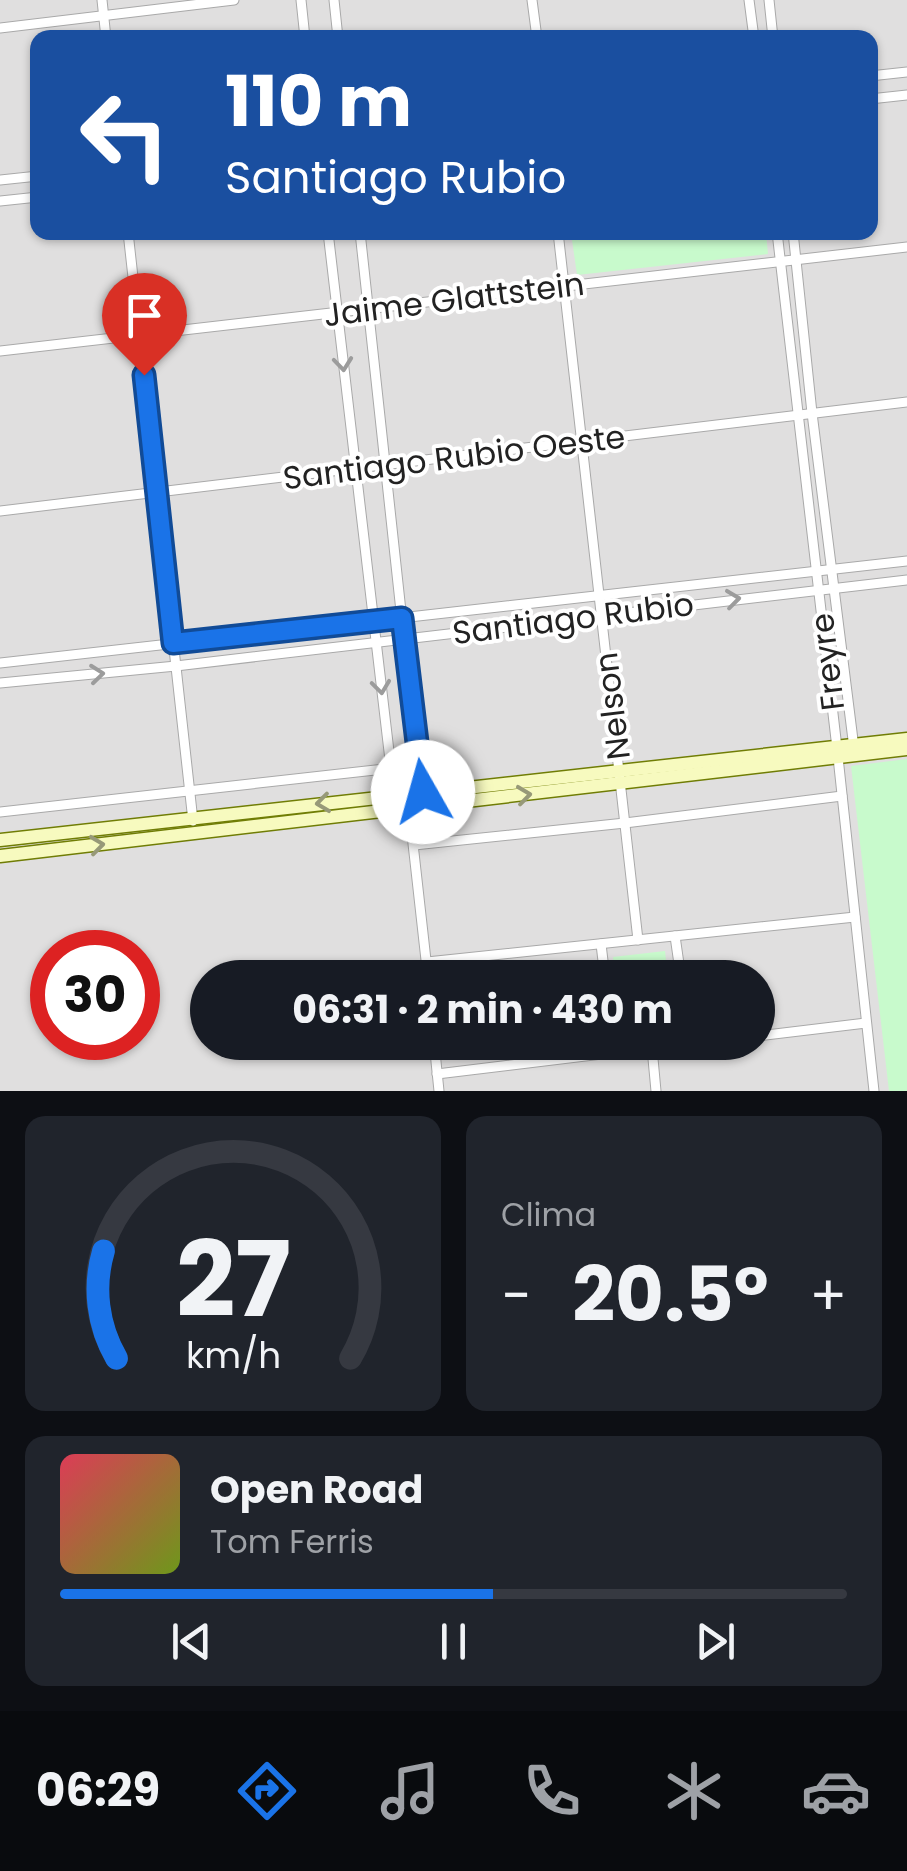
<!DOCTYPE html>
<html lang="es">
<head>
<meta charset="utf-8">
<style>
  :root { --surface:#171b24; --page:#20242c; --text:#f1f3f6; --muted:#9ea1a6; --line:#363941; --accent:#1a73e8 }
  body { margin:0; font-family:Poppins,sans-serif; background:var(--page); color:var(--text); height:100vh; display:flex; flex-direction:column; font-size:38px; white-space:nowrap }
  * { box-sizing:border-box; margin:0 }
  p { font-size:32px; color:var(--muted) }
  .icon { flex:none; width:55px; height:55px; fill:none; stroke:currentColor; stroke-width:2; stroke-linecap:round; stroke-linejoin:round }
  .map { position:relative; height:1091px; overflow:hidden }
  .drawer { display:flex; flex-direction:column; gap:25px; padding:25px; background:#0d0f14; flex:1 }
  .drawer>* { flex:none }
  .banner { position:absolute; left:30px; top:30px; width:848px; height:210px; border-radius:20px; box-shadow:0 2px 8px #0004; background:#1a4fa0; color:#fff; overflow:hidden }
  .speed { position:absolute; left:30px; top:930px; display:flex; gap:20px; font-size:50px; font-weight:700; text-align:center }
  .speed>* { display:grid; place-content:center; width:130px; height:130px; border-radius:50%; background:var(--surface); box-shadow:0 2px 8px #0004; line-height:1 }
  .speed .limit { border:15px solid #d22; background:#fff; color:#111 }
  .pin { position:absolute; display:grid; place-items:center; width:85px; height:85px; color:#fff; margin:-102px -42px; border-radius:50% 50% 50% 0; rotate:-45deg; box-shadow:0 0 10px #0007 }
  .pin .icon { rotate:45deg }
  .me { position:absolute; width:110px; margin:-55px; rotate:353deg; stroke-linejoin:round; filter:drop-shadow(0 0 8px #0008) }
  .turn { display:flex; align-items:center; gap:35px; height:210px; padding:0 30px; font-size:45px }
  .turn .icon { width:130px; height:130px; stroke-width:2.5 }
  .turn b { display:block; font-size:70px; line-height:85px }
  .big { font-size:75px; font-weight:700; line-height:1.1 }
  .drawer .widget { flex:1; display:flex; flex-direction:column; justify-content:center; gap:15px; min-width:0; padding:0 35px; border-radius:20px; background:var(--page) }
  .drawer .dial { align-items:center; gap:0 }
  .dial svg { height:260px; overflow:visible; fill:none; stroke:var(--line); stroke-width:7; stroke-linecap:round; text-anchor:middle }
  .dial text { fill:var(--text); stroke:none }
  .song { display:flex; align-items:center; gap:30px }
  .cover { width:120px; height:120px; border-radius:15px; background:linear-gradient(135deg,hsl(350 70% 55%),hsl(80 70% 35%)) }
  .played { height:10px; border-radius:5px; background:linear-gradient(90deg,var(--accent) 55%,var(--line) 55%) }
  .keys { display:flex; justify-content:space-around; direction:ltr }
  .heat { display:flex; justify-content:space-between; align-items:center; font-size:55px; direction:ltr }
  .drawer .tiles { flex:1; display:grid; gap:25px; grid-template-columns:1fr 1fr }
  .widget:last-child { grid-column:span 2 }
  .trip { position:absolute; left:190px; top:960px; width:585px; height:100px; border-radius:50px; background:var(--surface); box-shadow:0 2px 8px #0004; font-weight:700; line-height:100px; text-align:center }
  .dock { display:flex; height:160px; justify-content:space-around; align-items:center; background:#090b0e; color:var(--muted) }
  .dock .icon { width:70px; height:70px }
  .dock .active { color:var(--accent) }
  .dock b { font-size:45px; color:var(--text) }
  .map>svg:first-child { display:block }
  .residential { fill:#e0dfdf; fill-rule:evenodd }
  .park { fill:#c8facc }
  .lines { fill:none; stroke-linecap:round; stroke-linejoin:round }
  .street-casing { stroke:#a9a9a9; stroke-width:11 }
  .secondary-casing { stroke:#707d05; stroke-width:15 }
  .street { stroke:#fff; stroke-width:9 }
  .secondary { stroke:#f7fabf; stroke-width:12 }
  .oneway { stroke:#9c9c9c }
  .oneway2 { stroke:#979978 }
  .route-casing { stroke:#114b97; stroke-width:25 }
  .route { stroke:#1a73e8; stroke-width:18 }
  .labels { text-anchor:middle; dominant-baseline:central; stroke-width:8; stroke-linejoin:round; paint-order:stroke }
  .street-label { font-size:32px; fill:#222; stroke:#fff }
</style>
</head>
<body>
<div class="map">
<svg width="907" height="1091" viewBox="0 0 907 1091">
  <rect width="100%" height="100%" fill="#f2efe9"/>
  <path class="residential" d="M0 0H907V1091H0ZM38 38H870V232H38ZM52 952H138V1038H52ZM208 978H758V1042H208Z"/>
  <g class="park">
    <polygon points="571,233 766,233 768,254 577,275"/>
    <polygon points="907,759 907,1091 889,1091 851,766"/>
    <polygon points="665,951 668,977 615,977 613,957"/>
  </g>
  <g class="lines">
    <g class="street-casing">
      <g id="street">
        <polyline points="102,0 106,38"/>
        <polyline points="301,0 305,38"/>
        <polyline points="334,0 338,38"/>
        <polyline points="532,0 537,38"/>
        <polyline points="749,0 754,38"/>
        <polyline points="769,0 773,38"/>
        <polyline points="0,28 234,0"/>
        <polyline points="870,76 907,72"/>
        <polyline points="870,99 907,95"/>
        <polyline points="0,180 38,176"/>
        <polyline points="0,201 38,197"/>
        <polyline points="128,232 193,821"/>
        <polyline points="328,232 394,794 409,808 428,978"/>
        <polyline points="360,232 404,639 423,792 421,795"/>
        <polyline points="558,232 638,940"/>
        <polyline points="777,232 837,748 874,1091"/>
        <polyline points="793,232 812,413 854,748"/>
        <polyline points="0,351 907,247"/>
        <polyline points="0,511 907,402"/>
        <polyline points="0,663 907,561"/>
        <polyline points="0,683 176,666 907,580"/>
        <polyline points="0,812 420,765"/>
        <polyline points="414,845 625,823 842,796"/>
        <polyline points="675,936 681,978"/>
        <polyline points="601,944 605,978"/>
        <polyline points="427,962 855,917"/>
        <polyline points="758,1036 866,1023"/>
        <polyline points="434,1042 439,1091"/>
        <polyline points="652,1048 656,1091"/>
        <polyline points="437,1074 700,1042"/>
      </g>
    </g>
    <g class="secondary-casing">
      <g id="secondary">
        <polyline points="0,840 907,739"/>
        <polyline points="0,856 907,749"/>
      </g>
    </g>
    <use href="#street" class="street"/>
    <use href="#secondary" class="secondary"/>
  </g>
  <defs><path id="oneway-chevron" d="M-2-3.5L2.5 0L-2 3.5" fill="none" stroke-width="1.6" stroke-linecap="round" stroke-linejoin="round" transform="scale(2.5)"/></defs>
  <g class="oneway">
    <use href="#oneway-chevron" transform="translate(343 364) rotate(84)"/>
    <use href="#oneway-chevron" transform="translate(733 599) rotate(-7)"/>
    <use href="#oneway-chevron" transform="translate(97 674) rotate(-6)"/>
    <use href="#oneway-chevron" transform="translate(381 687) rotate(83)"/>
  </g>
  <g class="oneway2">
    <use href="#oneway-chevron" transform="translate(524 795) rotate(-7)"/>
    <use href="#oneway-chevron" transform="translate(323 803) rotate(173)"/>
    <use href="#oneway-chevron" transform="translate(97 845) rotate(-7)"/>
  </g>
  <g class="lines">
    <g class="route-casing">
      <polyline id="route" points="144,375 173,643 402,618 423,792"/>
    </g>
    <use href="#route" class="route"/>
  </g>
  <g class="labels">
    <g class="street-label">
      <text transform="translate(454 299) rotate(-7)">Jaime Glattstein</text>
      <text transform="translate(454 457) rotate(-7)">Santiago Rubio Oeste</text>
      <text transform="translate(573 618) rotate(-7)">Santiago Rubio</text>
      <text transform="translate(827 662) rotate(-97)">Freyre</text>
      <text transform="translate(612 706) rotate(-97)">Nelson</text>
    </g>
  </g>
</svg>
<div class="speed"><div class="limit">30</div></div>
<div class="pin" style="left:144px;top:375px;background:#d93025"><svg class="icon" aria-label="arrive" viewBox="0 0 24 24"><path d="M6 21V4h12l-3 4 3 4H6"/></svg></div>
<svg class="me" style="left:423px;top:792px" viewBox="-20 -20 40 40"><circle r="19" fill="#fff"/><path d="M0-13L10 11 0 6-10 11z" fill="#1a73e8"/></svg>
<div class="trip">06:31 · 2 min · 430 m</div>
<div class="banner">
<div class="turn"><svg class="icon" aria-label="left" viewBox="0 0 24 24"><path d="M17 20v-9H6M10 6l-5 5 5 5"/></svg><div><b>110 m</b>Santiago Rubio</div></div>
</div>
</div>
<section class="drawer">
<div class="tiles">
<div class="widget dial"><svg viewBox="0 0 100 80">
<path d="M14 69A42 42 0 1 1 86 69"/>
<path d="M14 69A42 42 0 0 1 10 36" stroke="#1a73e8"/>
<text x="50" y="56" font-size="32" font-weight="700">27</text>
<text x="50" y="72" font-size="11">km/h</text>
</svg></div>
<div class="widget"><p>Clima</p>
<div class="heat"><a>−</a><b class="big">20.5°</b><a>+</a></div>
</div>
<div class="widget">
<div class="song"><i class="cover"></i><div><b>Open Road</b><p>Tom Ferris</p></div></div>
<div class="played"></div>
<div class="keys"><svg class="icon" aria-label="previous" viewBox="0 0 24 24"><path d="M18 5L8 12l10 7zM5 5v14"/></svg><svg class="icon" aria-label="pause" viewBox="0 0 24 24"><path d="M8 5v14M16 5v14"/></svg><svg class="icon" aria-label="next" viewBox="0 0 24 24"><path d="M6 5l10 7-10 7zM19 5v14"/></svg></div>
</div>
</div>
</section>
<nav class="dock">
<b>06:29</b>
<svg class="icon active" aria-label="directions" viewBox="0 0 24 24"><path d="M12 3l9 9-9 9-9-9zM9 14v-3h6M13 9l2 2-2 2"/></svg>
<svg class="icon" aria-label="music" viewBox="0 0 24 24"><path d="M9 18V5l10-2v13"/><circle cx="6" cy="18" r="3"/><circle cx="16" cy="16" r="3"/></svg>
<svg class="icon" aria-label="phone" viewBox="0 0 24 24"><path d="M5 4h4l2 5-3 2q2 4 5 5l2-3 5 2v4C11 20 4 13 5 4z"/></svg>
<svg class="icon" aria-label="climate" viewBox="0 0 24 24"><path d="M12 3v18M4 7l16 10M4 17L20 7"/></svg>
<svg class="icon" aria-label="car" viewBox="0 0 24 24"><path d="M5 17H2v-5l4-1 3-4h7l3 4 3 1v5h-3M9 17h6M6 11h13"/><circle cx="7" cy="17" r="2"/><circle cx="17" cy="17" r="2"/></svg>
</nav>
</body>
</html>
